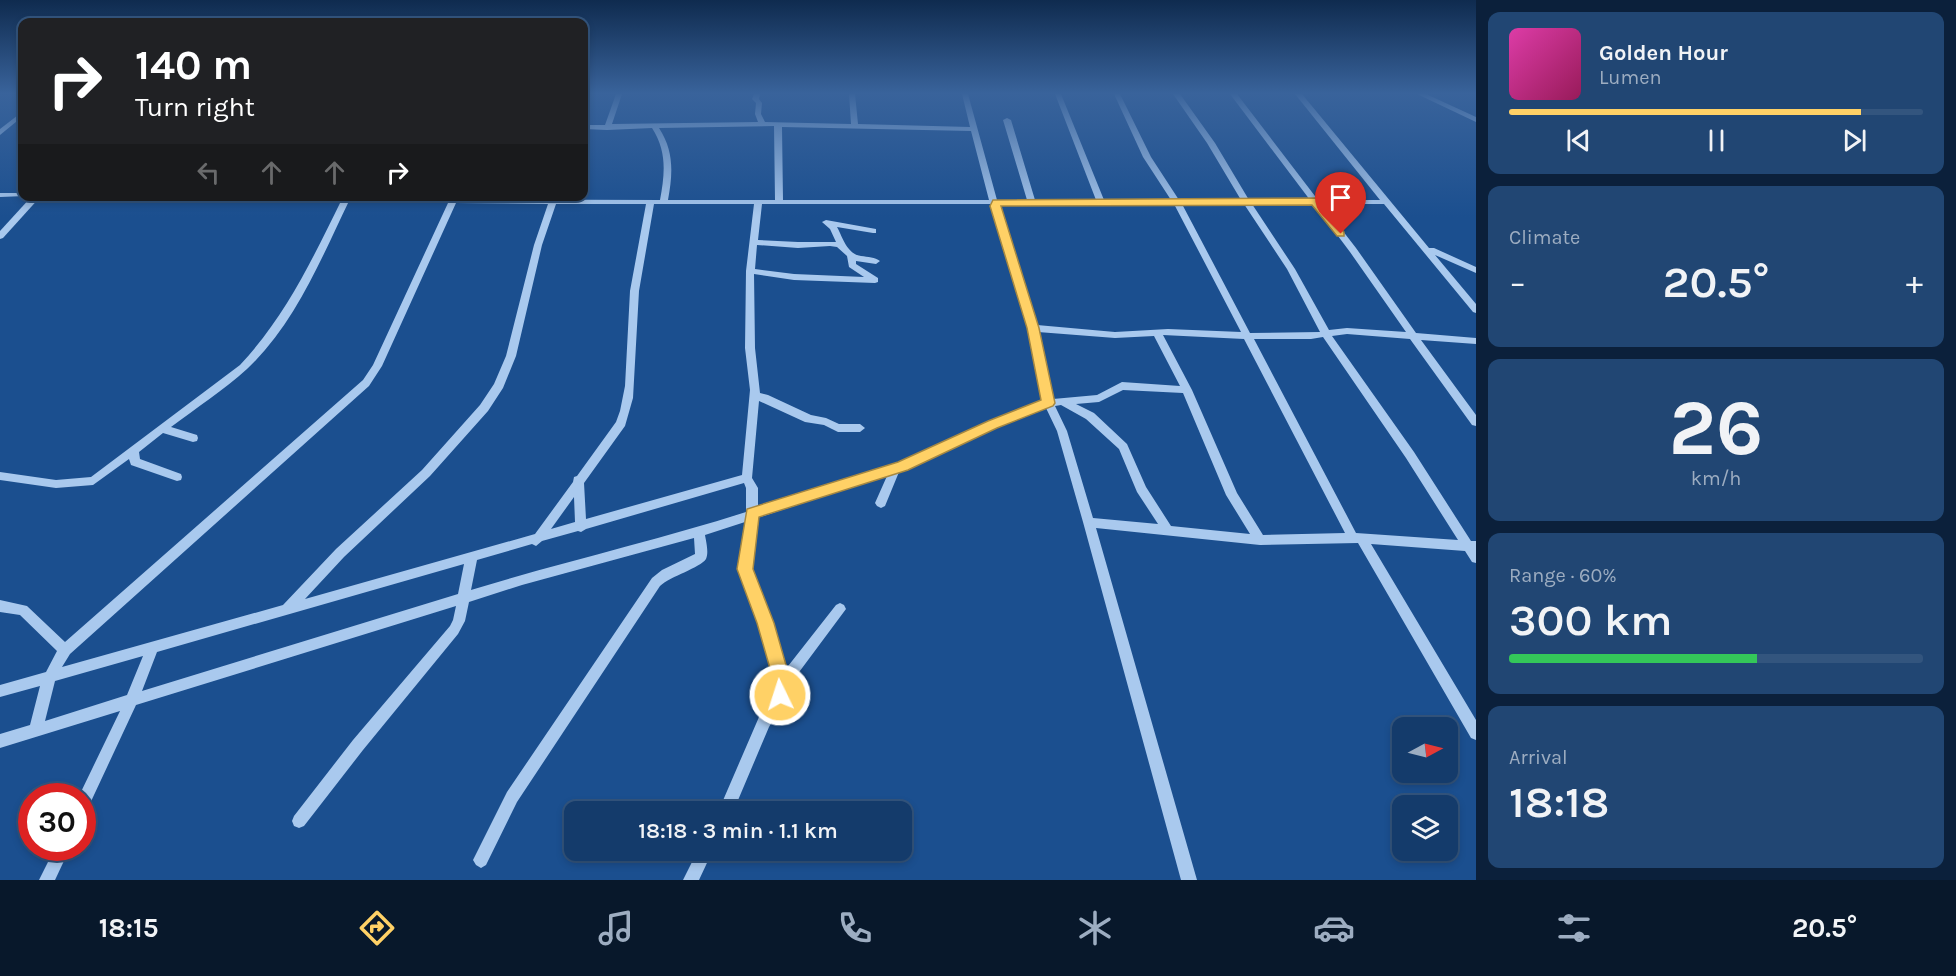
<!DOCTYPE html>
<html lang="en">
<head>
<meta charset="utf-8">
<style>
  :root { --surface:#143b6b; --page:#214673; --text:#f1f3f6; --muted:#9dadc1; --line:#33557e; --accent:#ffd166 }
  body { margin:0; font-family:Karla,sans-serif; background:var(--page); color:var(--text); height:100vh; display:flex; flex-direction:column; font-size:22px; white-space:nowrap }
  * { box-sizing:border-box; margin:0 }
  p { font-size:20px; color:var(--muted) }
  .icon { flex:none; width:33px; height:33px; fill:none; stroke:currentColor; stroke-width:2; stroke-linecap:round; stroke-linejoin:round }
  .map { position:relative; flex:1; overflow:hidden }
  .details { display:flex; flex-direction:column; gap:12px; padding:12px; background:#0b203b; width:480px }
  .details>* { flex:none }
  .guide { position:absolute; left:18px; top:18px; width:570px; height:183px; border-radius:12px; box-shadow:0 3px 9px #0003,0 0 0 2px var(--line); background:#202124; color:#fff; overflow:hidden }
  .needle { width:39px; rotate:83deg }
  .controls { position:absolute; left:1392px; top:717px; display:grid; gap:12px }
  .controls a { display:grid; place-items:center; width:66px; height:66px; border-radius:12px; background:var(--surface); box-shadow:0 3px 9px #0003,0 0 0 2px var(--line); font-size:30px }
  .speed { position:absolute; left:18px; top:783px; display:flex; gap:12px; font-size:30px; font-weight:700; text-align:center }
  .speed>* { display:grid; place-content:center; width:78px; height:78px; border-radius:50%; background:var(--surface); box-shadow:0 3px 9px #0003,0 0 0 2px var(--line); line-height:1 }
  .speed .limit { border:9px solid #d22; background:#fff; color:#111 }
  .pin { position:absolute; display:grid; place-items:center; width:51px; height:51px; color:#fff; margin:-62px -26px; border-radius:50% 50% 50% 0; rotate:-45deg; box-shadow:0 0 6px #0007 }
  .pin .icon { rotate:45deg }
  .me { position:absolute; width:66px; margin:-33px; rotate:356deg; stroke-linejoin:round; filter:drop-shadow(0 0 4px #0008) }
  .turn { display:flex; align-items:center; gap:21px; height:126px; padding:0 18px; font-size:27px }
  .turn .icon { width:78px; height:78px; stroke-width:2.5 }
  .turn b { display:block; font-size:42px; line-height:51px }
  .lanes { display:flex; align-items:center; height:57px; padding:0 18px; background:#0003; justify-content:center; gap:30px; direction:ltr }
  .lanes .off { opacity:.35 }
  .big { font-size:45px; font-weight:600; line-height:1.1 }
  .details .tile { flex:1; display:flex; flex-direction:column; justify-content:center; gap:9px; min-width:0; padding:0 21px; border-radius:12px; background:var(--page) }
  .details .dial { align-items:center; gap:0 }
  .dial b { font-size:78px; line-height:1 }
  .song { display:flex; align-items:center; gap:18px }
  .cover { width:72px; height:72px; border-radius:9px; background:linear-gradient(135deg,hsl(320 70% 55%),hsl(330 70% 35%)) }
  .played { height:6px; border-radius:3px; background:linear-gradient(90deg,var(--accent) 85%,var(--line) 85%) }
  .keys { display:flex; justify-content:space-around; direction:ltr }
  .heat { display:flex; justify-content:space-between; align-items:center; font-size:33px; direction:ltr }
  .charge { height:9px; border-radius:4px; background:linear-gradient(90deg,#34c759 60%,var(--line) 0) }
  .trip { position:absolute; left:564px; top:801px; width:348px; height:60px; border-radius:12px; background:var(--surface); box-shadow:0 3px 9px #0003,0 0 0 2px var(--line); font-weight:600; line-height:60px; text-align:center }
  .menu { display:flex; height:96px; justify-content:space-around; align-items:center; background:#08182b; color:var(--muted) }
  .menu .icon { width:42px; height:42px }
  .menu .active { color:var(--accent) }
  .menu b { font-size:27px; color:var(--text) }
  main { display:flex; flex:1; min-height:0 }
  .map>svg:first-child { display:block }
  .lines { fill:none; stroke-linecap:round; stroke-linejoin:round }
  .minor { fill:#a9c9ee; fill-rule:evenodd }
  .route { fill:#ffd166; stroke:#a68842; stroke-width:1.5 }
</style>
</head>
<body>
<main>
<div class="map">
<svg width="1476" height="880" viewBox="0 0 1476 880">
  <rect width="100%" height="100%" fill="#1b4f8f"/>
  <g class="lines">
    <g class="minor">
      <path d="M616 94H622L612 124 758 122 755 114 756 103 752 99 754 94H760L759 99 762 103 761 114 765 122 851 124 849 94H855L858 124 970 127 962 94H968L997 200H1027L1003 120 1007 118 1011 120 1035 200H1096L1055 94H1061L1104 200H1171L1143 157 1114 94H1120L1151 157 1179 200H1241L1207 143 1173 94H1180L1215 143 1249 200H1310L1230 94H1237L1318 200H1380L1295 94H1302L1429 248H1434L1476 267V273L1435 255 1476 304V313L1473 312 1384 204H1322L1356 248 1416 333 1476 338V344L1421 340 1476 415V426L1472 425 1410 339 1347 334 1332 336 1414 452 1471 541H1476V563L1472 562 1465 551 1371 544 1476 720V740L1471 738 1358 543 1260 545 1096 528 1197 880H1181L1083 522 1057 431 1046 408 996 428 899 472 885 506 881 508 877 506 875 503 887 476 757 518 751 569 772 623 785 670 836 605 840 603 844 605 846 609 788 687 785 700 769 727 733 812H718L759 717 774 693 775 684 760 623 739 569 745 522 705 535C706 541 709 553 706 559 700 568 671 576 660 586L517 802 486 865 481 868 476 865 473 860 507 792 652 578 662 570 695 554 694 538 522 585 469 602 465 621 458 634 363 750 304 826 299 828 294 826 292 821 294 816 353 740 450 626 453 620 456 606 136 705 87 810 82 812V796H79L120 711 0 748V734L30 725 40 686 0 697V685L46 672 57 651 20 615 0 612V600L27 606 65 642 363 380 373 365 448 203 349 201C321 259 295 324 247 369 224 390 196 408 171 427L197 435 198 438 197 441 193 442 163 433 139 452 140 459 181 474 182 477 181 480 177 481 131 465 129 459 93 485 56 488 0 480V472L56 480 91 477 240 365C285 317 312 260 341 201L208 198 204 196C357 196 509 200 660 200 665 173 667 151 652 128L607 130 584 129V125H605ZM774 126 775 200H668C673 173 674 151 659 128ZM782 127 971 131 989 200H783ZM456 203 548 204 534 245 506 356 494 384 480 405 422 470 336 549 283 605 62 667 70 654 369 386 382 366ZM556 204H646L630 291 625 386 620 411 616 422 577 476 574 477 573 482 535 534 305 599 344 557 430 476 488 411 503 388 516 356 542 245ZM654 204H754L746 271 745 348 750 390 742 475 586 519 584 483 625 426 633 398 639 291ZM762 204H991L1028 328 1044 401 988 422 899 463 758 509V488L752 478 759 401 805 422 824 425 838 432H860L865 428 860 424H839L826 418 811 415 768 395 760 393 755 348 754 274 794 280 875 283 878 282V278L856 264V261L876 264 880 261C875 257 868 257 861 256 847 254 843 238 837 227L873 233H876V229L826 220 822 222 830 229 836 242H798L758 240ZM999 204H1174L1241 332 1168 329 1115 332 1037 325ZM1182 204H1244L1287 269 1320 332 1250 333ZM1252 204H1314L1350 252 1406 332 1347 328 1329 330 1295 269ZM757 245 798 248 830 246 837 247 847 256 849 267 864 277 794 274 755 269ZM1038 332 1115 338 1154 336 1180 386 1122 382 1097 395 1053 399ZM1163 335 1244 339 1345 533 1263 535 1237 493 1192 390ZM1323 337 1406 458 1458 540 1356 533 1254 339H1311ZM1123 390 1183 393 1226 495 1250 534 1171 526 1146 487 1127 444 1094 413 1076 404 1099 402ZM1055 406 1061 405 1086 419 1119 449 1137 492 1158 524 1093 518 1067 431ZM744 483 746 488V512C655 541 562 562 471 590L477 560 532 544 536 546 542 541 578 531 581 532 586 529ZM574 497 575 522 551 529ZM464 564 458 594 142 691 157 652ZM143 656 127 695 45 721 55 681Z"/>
      <polygon points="1417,94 1426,94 1476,117 1476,122"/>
      <polygon points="22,112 22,117 0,135 0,129"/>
      <polygon points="0,193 22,193 22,196 25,196 0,197"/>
      <polygon points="32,196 41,196 3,238 0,239 0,231"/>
      <polygon points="55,848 70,848 55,880 39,880"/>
      <polygon points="698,850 713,850 699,880 683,880"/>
    </g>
  </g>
  <linearGradient id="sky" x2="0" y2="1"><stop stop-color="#0f2b4f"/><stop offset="0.43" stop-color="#39639b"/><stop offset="1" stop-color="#39639b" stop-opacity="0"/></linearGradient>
  <rect width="1476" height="217" fill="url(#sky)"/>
  <polygon class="route" points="1315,198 1319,199 1344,232 1344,236 1337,236 1312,205 1001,206 1039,328 1055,403 1053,406 997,428 908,470 759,517 753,569 774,623 788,672 791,684 786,701 780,703 774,701 771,672 757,623 737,569 747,509 898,462 988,421 1041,400 1027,328 990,206 993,200"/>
</svg>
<div class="controls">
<a><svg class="needle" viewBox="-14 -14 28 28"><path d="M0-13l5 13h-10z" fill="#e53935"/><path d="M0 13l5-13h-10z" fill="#9dadc1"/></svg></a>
<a><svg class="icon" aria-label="layers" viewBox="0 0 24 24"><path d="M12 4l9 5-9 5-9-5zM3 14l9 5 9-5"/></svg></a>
</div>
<div class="speed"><div class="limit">30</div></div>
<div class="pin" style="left:1341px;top:234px;background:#d93025"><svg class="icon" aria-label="arrive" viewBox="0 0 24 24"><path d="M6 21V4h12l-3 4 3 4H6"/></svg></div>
<svg class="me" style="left:780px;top:695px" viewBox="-20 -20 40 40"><circle r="17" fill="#ffd166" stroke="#fff" stroke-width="3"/><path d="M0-11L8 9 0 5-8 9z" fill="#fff"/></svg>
<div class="trip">18:18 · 3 min · 1.1 km</div>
<div class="guide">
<div class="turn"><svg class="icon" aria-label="right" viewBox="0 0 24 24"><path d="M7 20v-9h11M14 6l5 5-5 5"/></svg><div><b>140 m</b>Turn right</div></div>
<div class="lanes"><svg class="icon off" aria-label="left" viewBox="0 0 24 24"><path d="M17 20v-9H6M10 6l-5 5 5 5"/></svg><svg class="icon off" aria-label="ahead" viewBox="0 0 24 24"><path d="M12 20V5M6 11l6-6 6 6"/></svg><svg class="icon off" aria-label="ahead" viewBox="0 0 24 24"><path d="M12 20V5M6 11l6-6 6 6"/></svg><svg class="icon" aria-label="right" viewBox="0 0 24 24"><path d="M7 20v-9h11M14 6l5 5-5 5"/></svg></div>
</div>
</div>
<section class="details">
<div class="tile">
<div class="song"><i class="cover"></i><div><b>Golden Hour</b><p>Lumen</p></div></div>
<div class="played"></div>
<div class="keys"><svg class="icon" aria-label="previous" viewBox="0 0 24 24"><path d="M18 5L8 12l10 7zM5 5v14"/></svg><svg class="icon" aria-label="pause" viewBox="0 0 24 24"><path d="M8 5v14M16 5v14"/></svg><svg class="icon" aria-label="next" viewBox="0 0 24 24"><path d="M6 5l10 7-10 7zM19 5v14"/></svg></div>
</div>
<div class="tile"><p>Climate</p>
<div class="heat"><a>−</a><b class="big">20.5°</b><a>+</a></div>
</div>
<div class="tile dial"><b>26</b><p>km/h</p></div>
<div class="tile"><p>Range · 60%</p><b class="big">300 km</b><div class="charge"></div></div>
<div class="tile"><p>Arrival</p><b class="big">18:18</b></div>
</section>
</main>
<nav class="menu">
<b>18:15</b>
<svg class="icon active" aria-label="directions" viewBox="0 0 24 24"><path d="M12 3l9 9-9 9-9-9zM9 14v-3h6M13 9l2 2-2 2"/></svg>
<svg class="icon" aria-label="music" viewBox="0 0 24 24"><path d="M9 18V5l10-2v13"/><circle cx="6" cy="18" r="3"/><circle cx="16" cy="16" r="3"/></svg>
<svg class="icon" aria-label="phone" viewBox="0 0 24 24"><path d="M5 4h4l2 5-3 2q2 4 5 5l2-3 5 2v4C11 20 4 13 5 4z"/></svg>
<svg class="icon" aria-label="climate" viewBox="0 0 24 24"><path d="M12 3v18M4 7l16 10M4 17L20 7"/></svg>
<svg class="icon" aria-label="car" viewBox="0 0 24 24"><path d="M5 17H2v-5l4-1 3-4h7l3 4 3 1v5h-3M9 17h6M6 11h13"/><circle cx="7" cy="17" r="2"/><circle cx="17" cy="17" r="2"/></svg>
<svg class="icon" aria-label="filters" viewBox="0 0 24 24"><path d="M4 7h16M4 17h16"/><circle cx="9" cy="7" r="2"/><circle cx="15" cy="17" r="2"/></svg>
<b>20.5°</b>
</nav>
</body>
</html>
